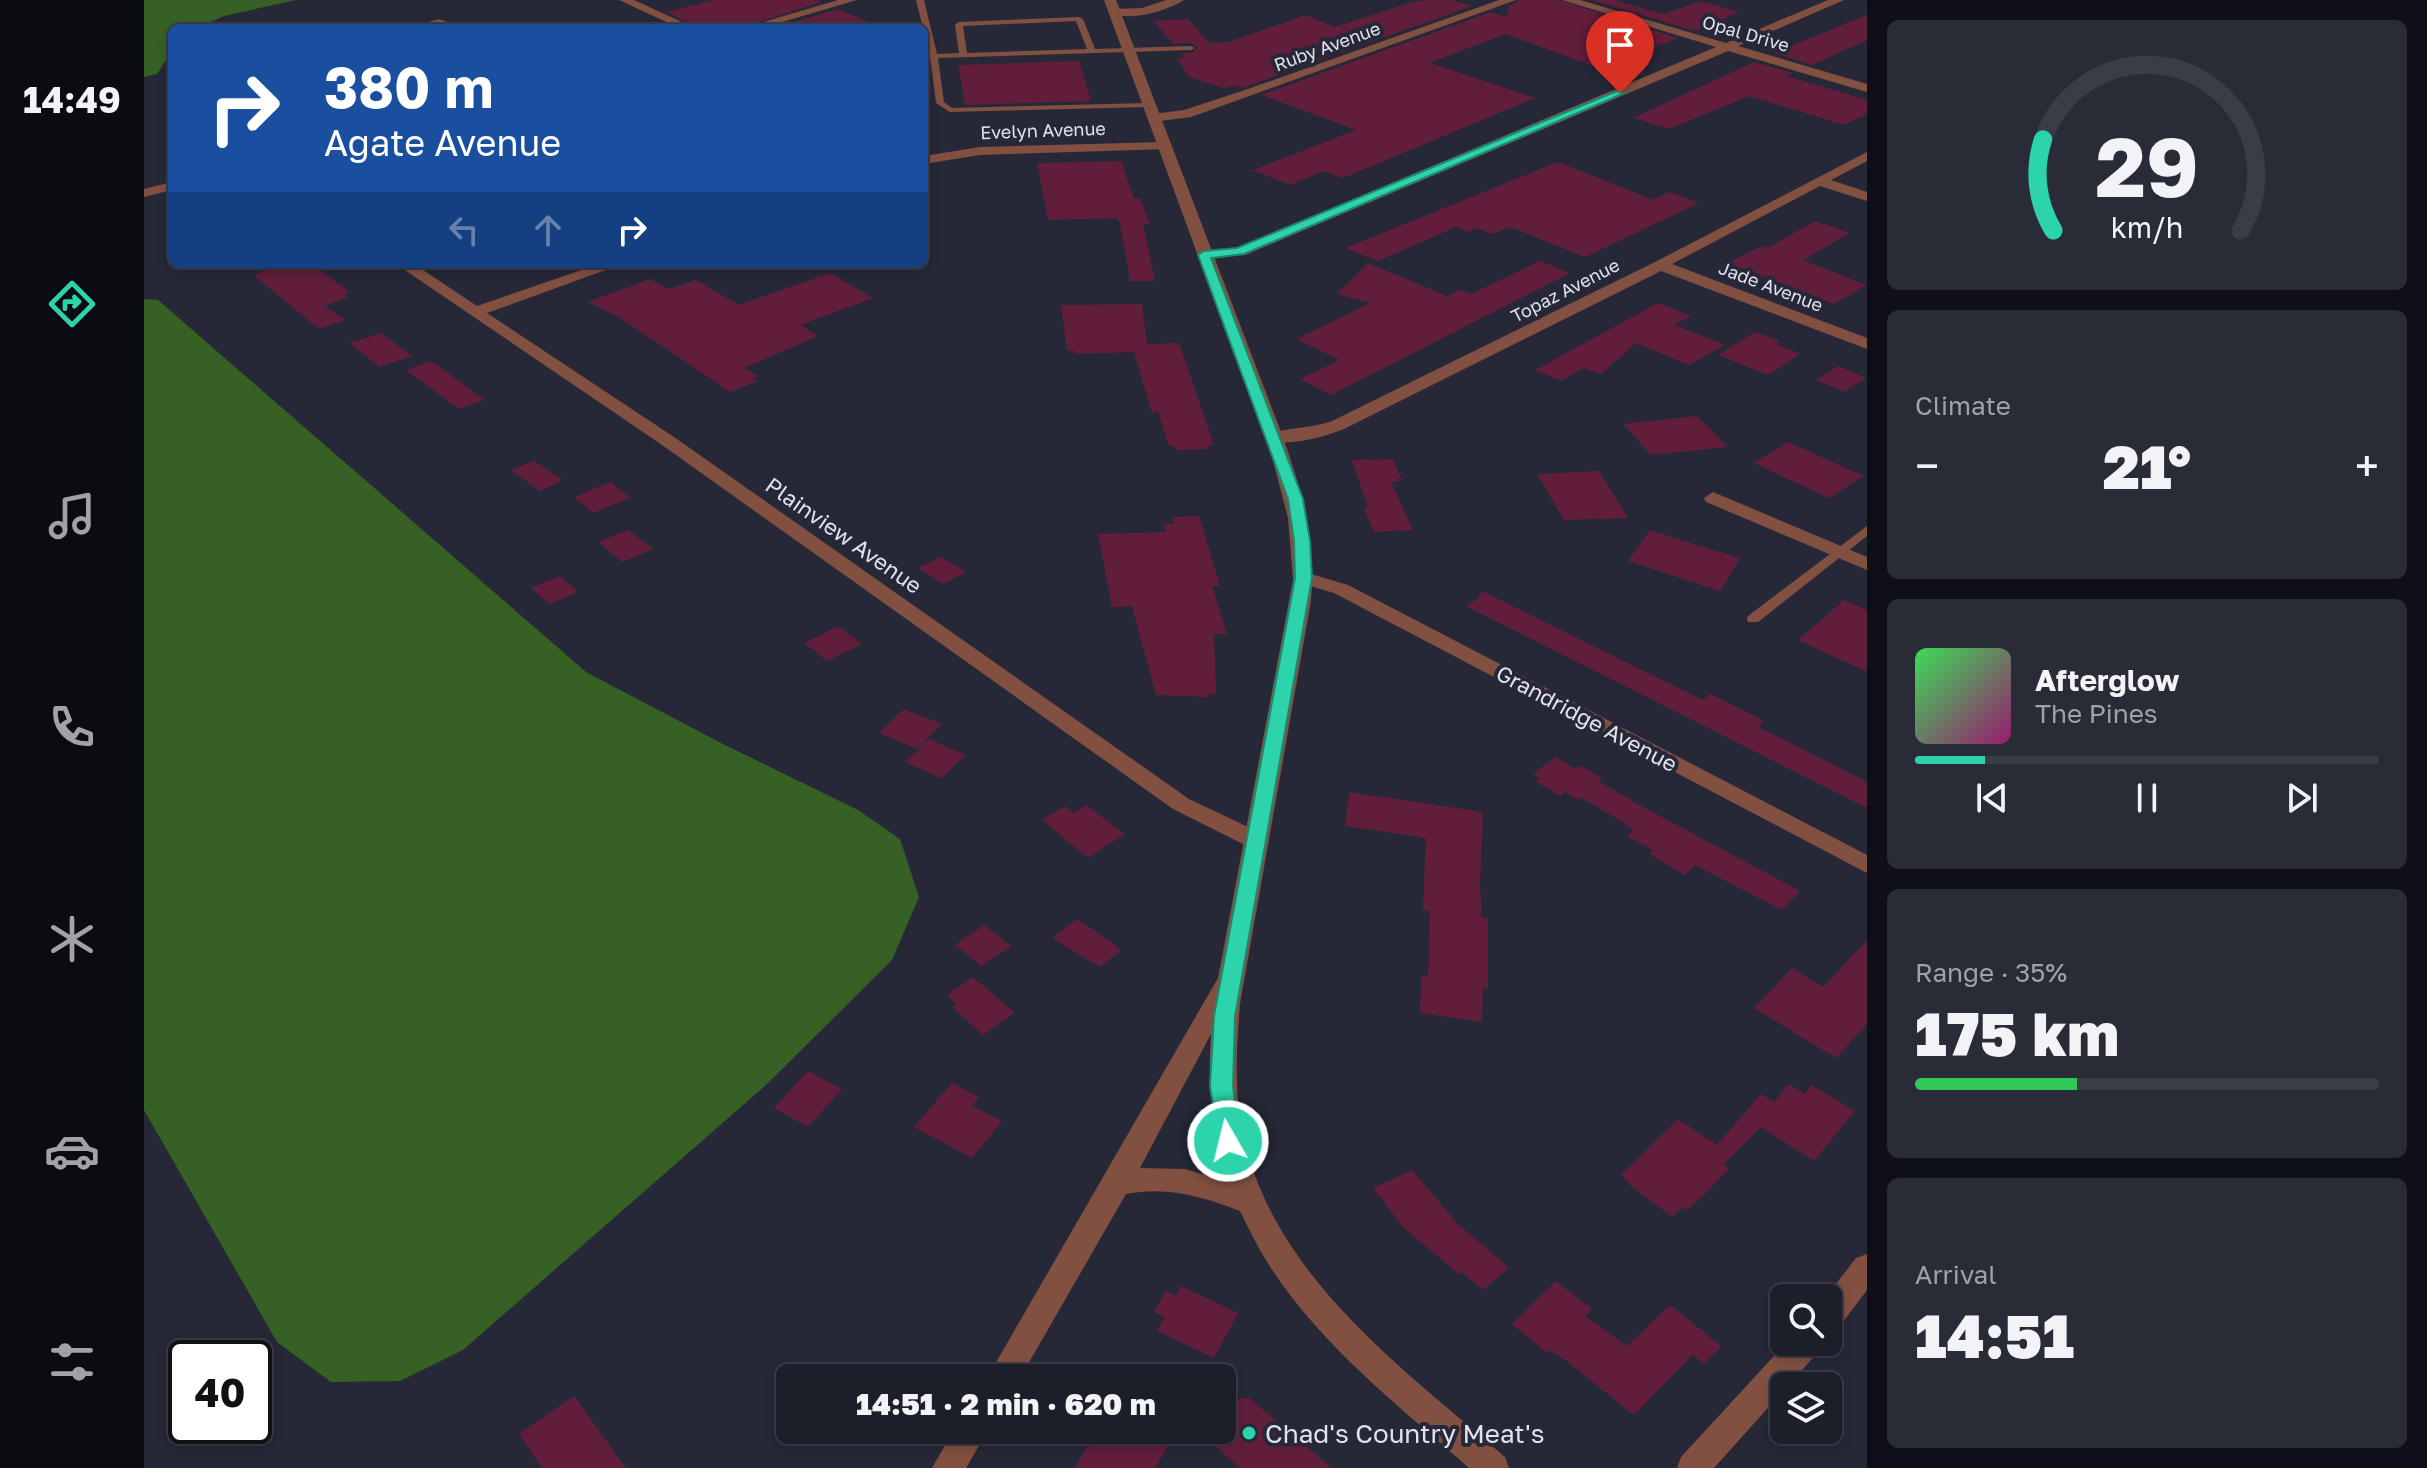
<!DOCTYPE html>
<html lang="en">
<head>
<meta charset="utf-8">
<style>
  :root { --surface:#1c1e2a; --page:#292b36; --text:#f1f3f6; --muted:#a0a2a8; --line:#3a3c47; --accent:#2dd4ab }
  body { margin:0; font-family:"Golos Text",sans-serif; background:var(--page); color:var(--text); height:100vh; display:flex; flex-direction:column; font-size:30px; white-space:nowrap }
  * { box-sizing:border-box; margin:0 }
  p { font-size:26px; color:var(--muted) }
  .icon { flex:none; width:44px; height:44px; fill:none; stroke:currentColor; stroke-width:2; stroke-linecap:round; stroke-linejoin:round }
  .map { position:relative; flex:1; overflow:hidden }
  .side { display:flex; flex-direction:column; gap:20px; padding:20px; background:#0f1017; width:560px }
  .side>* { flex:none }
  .hud { position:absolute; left:24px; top:24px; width:760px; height:244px; border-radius:12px; box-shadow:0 4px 12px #0003,0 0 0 2px var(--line); background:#1a4fa0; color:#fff; overflow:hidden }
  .buttons { position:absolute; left:1626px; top:1284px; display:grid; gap:16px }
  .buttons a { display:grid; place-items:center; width:72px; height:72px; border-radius:12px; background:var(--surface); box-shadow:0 4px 12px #0003,0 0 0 2px var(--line); font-size:40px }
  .speed { position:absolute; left:24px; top:1340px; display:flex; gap:16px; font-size:40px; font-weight:700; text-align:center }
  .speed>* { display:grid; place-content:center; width:104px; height:104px; border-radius:50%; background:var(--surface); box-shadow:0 4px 12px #0003,0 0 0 2px var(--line); line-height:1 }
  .speed .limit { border:4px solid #111; border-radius:12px; background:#fff; color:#111 }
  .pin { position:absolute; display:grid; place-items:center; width:68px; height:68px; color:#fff; margin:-82px -34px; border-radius:50% 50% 50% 0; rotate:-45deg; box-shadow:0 0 8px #0007 }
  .pin .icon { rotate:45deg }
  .me { position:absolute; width:88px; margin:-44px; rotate:352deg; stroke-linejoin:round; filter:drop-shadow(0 0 6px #0008) }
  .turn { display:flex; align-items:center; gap:28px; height:168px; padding:0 24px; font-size:36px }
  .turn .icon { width:104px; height:104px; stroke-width:2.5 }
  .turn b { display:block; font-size:56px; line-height:68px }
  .lanes { display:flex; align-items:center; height:76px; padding:0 24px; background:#0003; justify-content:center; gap:40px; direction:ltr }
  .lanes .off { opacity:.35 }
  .big { font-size:60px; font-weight:800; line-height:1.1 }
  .side .card { flex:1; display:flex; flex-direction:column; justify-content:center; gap:12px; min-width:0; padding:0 28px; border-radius:12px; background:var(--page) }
  .side .dial { align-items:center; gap:0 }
  .dial svg { height:208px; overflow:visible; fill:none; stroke:var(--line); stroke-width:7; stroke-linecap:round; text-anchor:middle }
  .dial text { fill:var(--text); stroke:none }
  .song { display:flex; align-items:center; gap:24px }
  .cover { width:96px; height:96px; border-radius:12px; background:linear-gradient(135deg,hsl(130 70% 55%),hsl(320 70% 35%)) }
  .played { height:8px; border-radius:4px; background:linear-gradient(90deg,var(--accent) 15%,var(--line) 15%) }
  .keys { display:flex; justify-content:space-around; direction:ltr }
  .heat { display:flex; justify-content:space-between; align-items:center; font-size:44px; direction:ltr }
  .charge { height:12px; border-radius:6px; background:linear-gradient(90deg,#34c759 35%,var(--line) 0) }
  .trip { position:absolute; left:632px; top:1364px; width:460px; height:80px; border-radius:12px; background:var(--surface); box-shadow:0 4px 12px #0003,0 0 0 2px var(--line); font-weight:800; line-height:80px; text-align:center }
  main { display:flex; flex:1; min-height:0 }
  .tab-bar { display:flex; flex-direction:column; width:144px; justify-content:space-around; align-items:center; background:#0b0c11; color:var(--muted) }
  .tab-bar .icon { width:56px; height:56px }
  .tab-bar .on { color:var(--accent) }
  .tab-bar b { font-size:36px; color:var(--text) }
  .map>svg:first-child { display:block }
  .forest { fill:#376024 }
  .building { fill:#611e3b }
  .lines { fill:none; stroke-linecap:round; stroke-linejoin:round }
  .service { fill:#825041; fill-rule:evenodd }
  .minor { fill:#825041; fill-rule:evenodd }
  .tertiary { fill:#825041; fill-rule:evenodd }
  .route { fill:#2dd4ab; stroke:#1d8a6f; stroke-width:2 }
  .poi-dot { fill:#2dd4ab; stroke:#262838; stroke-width:3 }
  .labels { text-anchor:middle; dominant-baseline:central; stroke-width:8; stroke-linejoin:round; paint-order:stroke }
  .far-street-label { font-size:18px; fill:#e0e2ed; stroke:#262838 }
  .street-label { font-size:22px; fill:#e0e2ed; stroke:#262838 }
  .near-poi-label { font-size:26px; fill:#e0e2ed; stroke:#262838; text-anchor:start }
</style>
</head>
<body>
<main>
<nav class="tab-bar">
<b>14:49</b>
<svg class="icon on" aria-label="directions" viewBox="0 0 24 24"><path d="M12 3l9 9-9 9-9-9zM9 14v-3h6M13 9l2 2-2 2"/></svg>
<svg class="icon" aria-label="music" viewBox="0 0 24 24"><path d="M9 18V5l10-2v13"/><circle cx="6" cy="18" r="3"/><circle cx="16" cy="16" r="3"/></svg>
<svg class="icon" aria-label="phone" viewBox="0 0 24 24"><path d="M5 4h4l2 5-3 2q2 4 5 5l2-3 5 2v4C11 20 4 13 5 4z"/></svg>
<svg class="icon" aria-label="climate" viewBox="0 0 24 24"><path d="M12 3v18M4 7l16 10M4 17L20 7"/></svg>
<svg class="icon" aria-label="car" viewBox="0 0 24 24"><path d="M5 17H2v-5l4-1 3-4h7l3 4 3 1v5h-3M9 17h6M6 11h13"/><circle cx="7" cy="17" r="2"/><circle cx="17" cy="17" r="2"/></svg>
<svg class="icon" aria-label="filters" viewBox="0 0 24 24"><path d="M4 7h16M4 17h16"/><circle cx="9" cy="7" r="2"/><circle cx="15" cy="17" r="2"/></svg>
</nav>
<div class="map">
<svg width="1723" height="1468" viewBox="0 0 1723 1468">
  <rect width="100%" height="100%" fill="#262838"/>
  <g class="forest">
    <polygon points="0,0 152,0 80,16 54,28 28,28 28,51 13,74 0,77"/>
    <polygon points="0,299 14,300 442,672 577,743 714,810 756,839 775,897 748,960 623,1084 319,1350 256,1381 187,1382 133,1342 0,1110"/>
  </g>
  <g class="building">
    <polygon points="570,0 673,0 677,2 596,28 554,28 523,12"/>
    <polygon points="1283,0 1308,0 1328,6 1098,88 1090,85 1080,88 1045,77 1033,58 1041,58 1037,53 1048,53 1054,47 1047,43 1029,44 1010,21 1044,19 1065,43 1084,42 1162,15 1191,27 1268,2"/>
    <polygon points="1375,0 1415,0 1533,38 1458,69 1361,34 1286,63 1391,98 1199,178 1180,171 1146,185 1109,170 1212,130 1117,95 1347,12 1363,17 1365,6"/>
    <polygon points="1447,0 1470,0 1519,14 1557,1 1595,12 1551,31"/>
    <polygon points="694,9 739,28 629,28"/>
    <polygon points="1723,15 1723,40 1668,65 1630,53"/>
    <polygon points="935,61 947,101 821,105 814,65"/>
    <polygon points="1610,62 1649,73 1642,76 1723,100 1723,114 1700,125 1605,96 1525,129 1489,118"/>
    <polygon points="977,161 990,199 996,198 1006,224 999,224 1011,281 986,281 976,223 972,218 904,220 893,163"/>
    <polygon points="1414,162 1509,200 1525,192 1555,203 1441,257 1366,227 1349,234 1333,228 1324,232 1312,227 1234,261 1201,248"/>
    <polygon points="1671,221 1706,233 1659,260 1722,285 1690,304 1584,263 1618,246 1624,248"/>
    <polygon points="1396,261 1426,273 1187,395 1156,379 1196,360 1152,339 1227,303 1193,294 1224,263 1303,296 1317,290 1327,294"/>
    <polygon points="143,264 168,264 205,292 200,294 204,297 181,306 201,320 175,329 109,275 123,270 126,266 130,268"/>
    <polygon points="686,273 729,298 656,325 674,336 600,368 614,376 608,378 614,381 586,392 475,317 444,302 506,279 525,289 552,280 595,305"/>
    <polygon points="1514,303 1547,316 1530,325 1581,345 1545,365 1492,343 1457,374 1439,368 1418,381 1391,370"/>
    <polygon points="998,304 1003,344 1035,343 1070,445 1064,446 1065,449 1031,450 1030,446 1025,446 1014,412 1008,413 990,352 931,354 930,350 923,351 917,305"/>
    <polygon points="1611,332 1636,341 1632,344 1656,354 1625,375 1574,355"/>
    <polygon points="237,333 268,356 236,367 205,343"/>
    <polygon points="287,361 293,365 341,400 315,409 262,370"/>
    <polygon points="1694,366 1722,378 1700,392 1672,380"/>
    <polygon points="1553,416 1584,447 1507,455 1479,424"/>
    <polygon points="1644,442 1720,476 1685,498 1610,463"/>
    <polygon points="1249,459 1258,481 1247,482 1269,530 1230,532 1220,508 1224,507 1208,460"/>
    <polygon points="390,461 419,480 396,491 367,470"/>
    <polygon points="1455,471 1484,518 1420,520 1393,474"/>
    <polygon points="467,482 486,498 449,513 430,497"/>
    <polygon points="1055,516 1076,586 1068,586 1083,634 1070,634 1072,694 1065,694 1065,697 1012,695 988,606 968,607 954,534 1022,532 1020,524 1030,524 1029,517"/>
    <polygon points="484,530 509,549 478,562 454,542"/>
    <polygon points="1506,530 1569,550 1596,558 1576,591 1484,561"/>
    <polygon points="797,557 822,572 799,584 774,568"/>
    <polygon points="416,576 434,592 406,604 387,588"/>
    <polygon points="1338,591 1559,700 1566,694 1620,721 1614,727 1723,782 1723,808 1328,609 1323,606 1334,598"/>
    <polygon points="1700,600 1723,610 1723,672 1654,640"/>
    <polygon points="694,626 718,644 683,661 660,643"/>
    <polygon points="760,709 798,724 773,749 735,733"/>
    <polygon points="785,739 822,755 798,778 761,762"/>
    <polygon points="1411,757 1432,769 1437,766 1458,778 1454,781 1501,808 1656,891 1638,910 1551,865 1541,875 1505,854 1509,850 1483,836 1489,830 1482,824 1436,797 1434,800 1421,792 1416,796 1391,781 1396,778 1389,774"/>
    <polygon points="1205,792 1339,812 1336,884 1338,918 1344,918 1344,988 1339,987 1338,1022 1276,1013 1277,976 1284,977 1286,911 1279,910 1282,838 1201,826"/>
    <polygon points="942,805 981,834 944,858 898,820 921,806 930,813"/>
    <polygon points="933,919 970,944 976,951 956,967 908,938"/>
    <polygon points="840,925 867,946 837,966 811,945"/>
    <polygon points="1723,940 1723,1024 1692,1058 1610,1008 1648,968 1679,987"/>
    <polygon points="829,977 871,1013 839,1035 808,1007 813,1004 803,995"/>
    <polygon points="664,1071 698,1089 664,1127 630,1108"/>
    <polygon points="808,1083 835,1097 828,1106 858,1121 828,1158 770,1127"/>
    <polygon points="1645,1084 1661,1094 1668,1085 1711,1111 1670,1161 1617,1127 1579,1165 1585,1169 1562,1193 1544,1210 1538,1207 1529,1217 1489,1188 1477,1175 1534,1119 1573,1145 1617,1094 1630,1102"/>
    <polygon points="1268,1170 1314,1224 1365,1268 1339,1290 1318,1272 1315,1274 1260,1228 1229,1188"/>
    <polygon points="1412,1281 1448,1309 1441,1316 1483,1346 1526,1305 1577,1346 1560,1364 1549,1355 1490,1415 1419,1358 1406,1350 1403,1353 1368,1324"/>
    <polygon points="1037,1286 1094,1313 1070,1358 1013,1331 1021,1317 1010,1312 1022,1291 1032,1296"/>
    <polygon points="430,1396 482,1468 398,1468 375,1434"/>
    <polygon points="1096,1398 1105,1398 1188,1468 1096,1468 1060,1437 1066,1430 1078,1430 1078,1417"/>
    <polygon points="955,1430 1004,1430 1026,1443 1011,1468 930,1468"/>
  </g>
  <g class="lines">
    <g class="service">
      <path d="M772 0H780L793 54 815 53 811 25 814 22 935 17 939 19 951 49 1047 46 1051 48 1047 50 794 58 800 102 808 108 1004 103 1008 105 1004 107 806 112 792 103 786 56ZM932 21 943 49 823 53 819 26Z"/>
      <path d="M295 19 321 28C311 28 301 23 292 24 282 25 273 28 262 28Z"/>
      <polygon points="1723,526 1723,536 1614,622 1604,622 1603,619 1604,616"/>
    </g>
    <g class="minor">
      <polygon points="475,0 490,0 551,28 535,28"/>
      <path d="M1022 0H1040C1023 11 982 23 964 12L970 9 998 8Z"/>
      <polygon points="1355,0 1372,0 1047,117 1009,122 1003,118 1009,114 1040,110 1101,90"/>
      <polygon points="1418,0 1436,0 1582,43 1684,0 1700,0 1594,46 1723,84 1723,92 1584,51 1101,255 1055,258 1055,252 1093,248 1572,47"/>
      <polygon points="1020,142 1025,143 1025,149 836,155 780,164 780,156 836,147"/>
      <path d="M1723 152V161L1687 180 1723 192V201L1676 186 1528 264 1723 338V349L1517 271 1200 429C1183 436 1136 450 1121 437 1133 427 1169 429 1188 421L1511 262Z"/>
      <polygon points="252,264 270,264 333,306 455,264 478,264 343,313 530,437 1045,799 1121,835 1125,841 1121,847 1105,847 1029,809 518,445"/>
      <polygon points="1569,492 1723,557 1723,570 1562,502 1560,498"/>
      <polygon points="1160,572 1204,585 1723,855 1723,873 1190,593 1153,582 1150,578"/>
      <polygon points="1723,1254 1723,1290 1695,1327 1684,1331 1684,1298 1681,1298 1712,1258"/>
      <polygon points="1643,1342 1678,1342 1674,1352 1644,1386 1640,1386 1640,1390 1570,1468 1533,1468 1537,1457"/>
    </g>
    <g class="tertiary">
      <polygon points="694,0 713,0 618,28 599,28"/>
      <path d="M960 0H972L1139 437C1158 491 1172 543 1167 601L1096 1004C1092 1054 1089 1106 1104 1155 1143 1286 1262 1371 1361 1457L1365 1468H1325C1255 1406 1176 1345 1125 1265 1114 1248 1105 1229 1096 1211 1058 1196 1022 1186 982 1194L876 1378H843L1074 978 1149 580 1144 518 1128 457ZM1067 1034C1063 1085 1068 1134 1085 1182L1041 1169 996 1168Z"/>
      <polygon points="28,182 28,190 0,197 0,189"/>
      <polygon points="810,1430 844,1430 822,1468 788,1468"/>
    </g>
  </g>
  <polygon class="route" points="1473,91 1481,93 1100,254 1067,258 1159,499 1166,541 1168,578 1091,1016 1089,1086 1096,1141 1092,1148 1084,1150 1076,1148 1066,1086 1070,1016 1151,578 1150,541 1144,499 1054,255 1060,251 1093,248"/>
  <circle class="poi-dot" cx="1105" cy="1433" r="8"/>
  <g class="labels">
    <g class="far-street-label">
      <text transform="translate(1602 33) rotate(16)">Opal Drive</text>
      <text transform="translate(1183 46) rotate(-20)">Ruby Avenue</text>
      <text transform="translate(899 130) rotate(-2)">Evelyn Avenue</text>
      <text transform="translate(1627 286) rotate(21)">Jade Avenue</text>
      <text transform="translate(1421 290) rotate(-27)">Topaz Avenue</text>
    </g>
    <g class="street-label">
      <text transform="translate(700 535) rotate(35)">Plainview Avenue</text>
      <text transform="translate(1443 718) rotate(28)">Grandridge Avenue</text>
    </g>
    <g class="near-poi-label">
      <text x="1121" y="1433">Chad's Country Meat's</text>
    </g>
  </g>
</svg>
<div class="buttons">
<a><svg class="icon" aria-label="search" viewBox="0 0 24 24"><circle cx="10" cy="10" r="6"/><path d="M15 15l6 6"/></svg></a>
<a><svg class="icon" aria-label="layers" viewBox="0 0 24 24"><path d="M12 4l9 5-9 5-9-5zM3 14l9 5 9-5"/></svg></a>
</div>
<div class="speed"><div class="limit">40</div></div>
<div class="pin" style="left:1476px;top:93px;background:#d93025"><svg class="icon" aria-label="arrive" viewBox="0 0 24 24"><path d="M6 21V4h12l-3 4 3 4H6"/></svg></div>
<svg class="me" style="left:1084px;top:1141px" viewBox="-20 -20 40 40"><circle r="17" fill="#2dd4ab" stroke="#fff" stroke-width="3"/><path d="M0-11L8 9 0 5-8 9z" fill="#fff"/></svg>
<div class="trip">14:51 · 2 min · 620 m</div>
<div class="hud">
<div class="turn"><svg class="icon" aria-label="right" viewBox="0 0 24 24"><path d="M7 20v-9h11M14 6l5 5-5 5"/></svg><div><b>380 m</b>Agate Avenue</div></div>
<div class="lanes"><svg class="icon off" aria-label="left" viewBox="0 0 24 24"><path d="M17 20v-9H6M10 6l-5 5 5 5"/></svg><svg class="icon off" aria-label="ahead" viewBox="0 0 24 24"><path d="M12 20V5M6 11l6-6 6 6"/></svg><svg class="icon" aria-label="right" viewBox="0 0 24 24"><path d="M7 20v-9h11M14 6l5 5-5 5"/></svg></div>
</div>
</div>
<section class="side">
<div class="card dial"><svg viewBox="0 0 100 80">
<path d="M14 69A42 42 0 1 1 86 69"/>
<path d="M14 69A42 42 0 0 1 10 34" stroke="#2dd4ab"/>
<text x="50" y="56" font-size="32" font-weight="700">29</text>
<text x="50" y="72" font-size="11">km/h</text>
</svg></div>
<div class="card"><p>Climate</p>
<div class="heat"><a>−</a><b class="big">21°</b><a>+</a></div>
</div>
<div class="card">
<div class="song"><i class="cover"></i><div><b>Afterglow</b><p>The Pines</p></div></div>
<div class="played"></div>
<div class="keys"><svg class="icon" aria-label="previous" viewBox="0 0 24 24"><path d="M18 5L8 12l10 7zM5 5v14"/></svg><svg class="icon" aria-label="pause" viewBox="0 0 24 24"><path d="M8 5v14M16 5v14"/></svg><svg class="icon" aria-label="next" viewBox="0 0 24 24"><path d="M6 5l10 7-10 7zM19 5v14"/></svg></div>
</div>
<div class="card"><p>Range · 35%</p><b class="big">175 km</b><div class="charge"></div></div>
<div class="card"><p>Arrival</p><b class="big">14:51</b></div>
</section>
</main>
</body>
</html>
